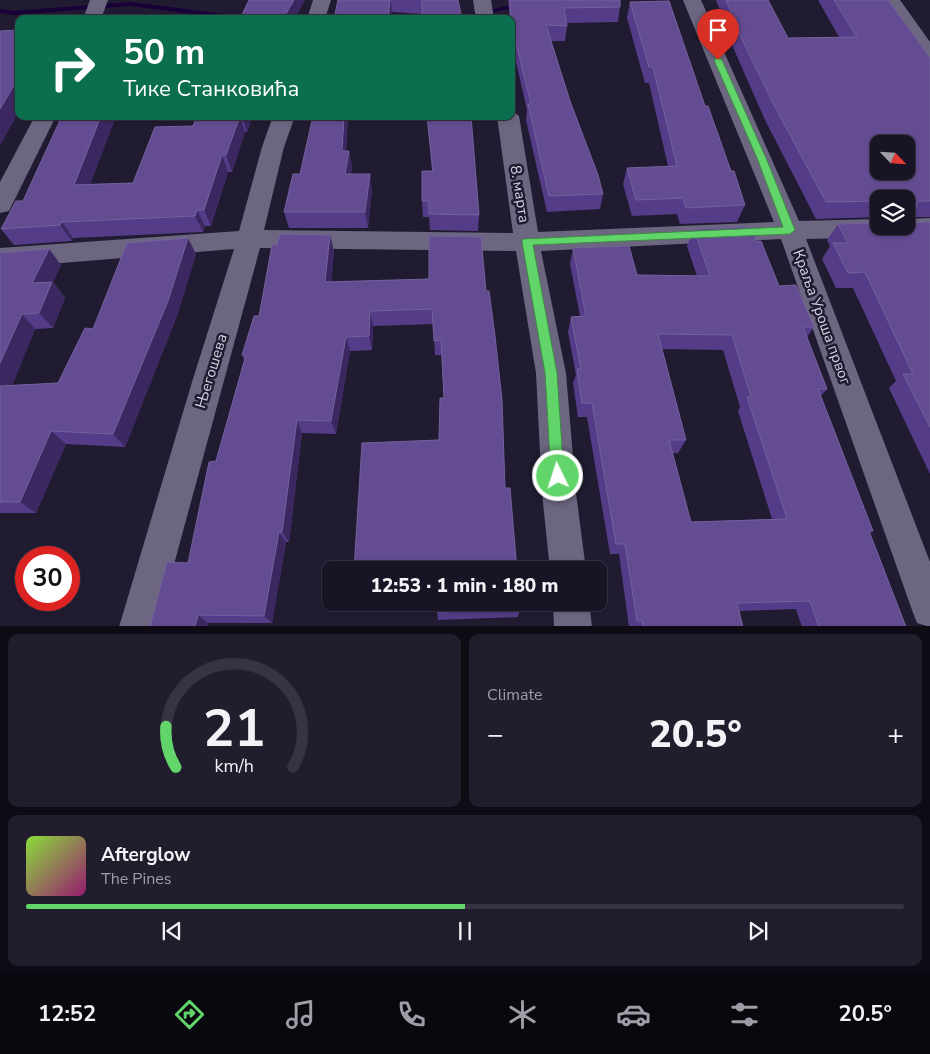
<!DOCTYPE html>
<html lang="en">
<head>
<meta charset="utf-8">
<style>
  :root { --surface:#191425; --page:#221d2d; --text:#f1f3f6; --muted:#9f9ea7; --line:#373342; --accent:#61d46a }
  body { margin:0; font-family:"Nunito Sans",sans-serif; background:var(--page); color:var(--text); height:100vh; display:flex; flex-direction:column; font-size:19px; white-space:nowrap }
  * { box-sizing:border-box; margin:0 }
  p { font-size:16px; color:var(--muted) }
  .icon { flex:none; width:28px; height:28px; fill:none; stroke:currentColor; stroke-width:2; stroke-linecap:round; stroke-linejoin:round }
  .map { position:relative; height:626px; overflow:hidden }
  .details { display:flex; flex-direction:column; gap:8px; padding:8px; background:#0e0b14; flex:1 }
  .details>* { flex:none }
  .hud { position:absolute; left:15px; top:15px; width:500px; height:105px; border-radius:10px; box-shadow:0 1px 4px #0004,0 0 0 1px var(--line); background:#0b6e4f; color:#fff; overflow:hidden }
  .needle { width:32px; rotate:115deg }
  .buttons { position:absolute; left:870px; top:135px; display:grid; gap:10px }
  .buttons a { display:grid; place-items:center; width:45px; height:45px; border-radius:10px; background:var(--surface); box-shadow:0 1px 4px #0004,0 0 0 1px var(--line); font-size:25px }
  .speed { position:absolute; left:15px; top:546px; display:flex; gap:10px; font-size:25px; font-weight:700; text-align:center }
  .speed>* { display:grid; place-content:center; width:65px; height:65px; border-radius:50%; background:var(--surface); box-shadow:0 1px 4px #0004,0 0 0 1px var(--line); line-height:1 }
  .speed .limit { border:8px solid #d22; background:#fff; color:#111 }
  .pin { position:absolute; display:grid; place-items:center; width:42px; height:42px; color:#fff; margin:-51px -21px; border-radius:50% 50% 50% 0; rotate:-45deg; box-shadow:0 0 5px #0007 }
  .pin .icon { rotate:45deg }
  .me { position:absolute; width:55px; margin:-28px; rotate:356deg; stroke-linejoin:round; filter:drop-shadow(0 0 4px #0008) }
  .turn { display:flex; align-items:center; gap:18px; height:105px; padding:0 25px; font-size:22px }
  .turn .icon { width:65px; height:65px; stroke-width:2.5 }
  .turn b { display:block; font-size:35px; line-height:42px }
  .big { font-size:38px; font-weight:800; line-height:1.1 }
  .details .widget { flex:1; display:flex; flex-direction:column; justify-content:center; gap:8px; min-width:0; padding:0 18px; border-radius:10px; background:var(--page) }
  .details .dial { align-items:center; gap:0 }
  .dial svg { height:130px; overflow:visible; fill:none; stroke:var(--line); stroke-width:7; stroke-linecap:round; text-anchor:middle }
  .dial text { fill:var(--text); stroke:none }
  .song { display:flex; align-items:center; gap:15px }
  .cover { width:60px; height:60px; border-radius:8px; background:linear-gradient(135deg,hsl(90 70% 55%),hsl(320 70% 35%)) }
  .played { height:5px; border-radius:2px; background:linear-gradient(90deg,var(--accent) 50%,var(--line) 50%) }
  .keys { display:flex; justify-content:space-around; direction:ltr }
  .heat { display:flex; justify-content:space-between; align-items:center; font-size:28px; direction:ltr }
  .details .tiles { flex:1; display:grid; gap:8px; grid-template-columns:1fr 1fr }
  .widget:last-child { grid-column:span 2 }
  .trip { position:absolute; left:322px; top:561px; width:285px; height:50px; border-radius:10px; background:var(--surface); box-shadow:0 1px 4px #0004,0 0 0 1px var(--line); font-weight:800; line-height:50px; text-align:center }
  .dock { display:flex; height:80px; justify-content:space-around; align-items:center; background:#0a080f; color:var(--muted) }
  .dock .icon { width:35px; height:35px }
  .dock .active { color:var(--accent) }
  .dock b { font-size:22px; color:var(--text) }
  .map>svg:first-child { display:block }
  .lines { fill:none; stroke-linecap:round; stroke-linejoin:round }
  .stream { fill:#180039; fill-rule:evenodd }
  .minor { fill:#6c6680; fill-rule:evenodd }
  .wall { fill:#553c88; fill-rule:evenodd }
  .shaded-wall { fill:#3b2861 }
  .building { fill:#634c91; stroke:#74619d; fill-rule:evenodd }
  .route { fill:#61d46a; stroke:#3f8a45 }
  .labels { text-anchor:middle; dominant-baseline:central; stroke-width:5; stroke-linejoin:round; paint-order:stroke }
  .street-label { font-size:15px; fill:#d3d0df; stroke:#211b31 }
</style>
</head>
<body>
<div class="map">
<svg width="930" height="627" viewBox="0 0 930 627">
  <rect width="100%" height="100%" fill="#211b31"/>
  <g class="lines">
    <g class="stream">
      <polygon points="130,2 249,17 252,19 231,19 130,6 14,15 0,13 0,9 14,11"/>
      <polygon points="521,3 523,4 523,6 463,19 449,19"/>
    </g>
    <g class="minor">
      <polygon points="90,0 108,0 101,19 83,19"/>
      <polygon points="313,0 331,0 325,19 307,19"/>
      <polygon points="473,0 491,0 494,19 476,19"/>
      <polygon points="683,0 701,0 799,221 879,219 879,226 906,226 906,219 930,218 930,236 806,239 930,562 930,627 917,623 912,610 781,239 541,251 566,373 576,493 586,570 550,570 542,493 536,373 516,251 260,248 157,627 119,627 192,382 234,249 0,268 0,248 239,231 262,147 273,116 295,116 284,147 264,230 513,233 497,116 511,116 511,110 519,116 538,232 774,222"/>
      <polygon points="882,0 900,0 930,42 930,61 923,59"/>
      <polygon points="35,116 56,116 12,205 9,211 0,213 0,182"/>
      <polygon points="553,602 589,602 592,627 554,627"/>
    </g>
  </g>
  <g class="wall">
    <polygon points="338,0 458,0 422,14 392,12 392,19 334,19"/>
    <polygon points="508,0 620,0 620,7 618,22 567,23 567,26 565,41 551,41 570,101 603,194 600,209 547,212 526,120 527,110 511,40 511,19 510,19"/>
    <polygon points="716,0 768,0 788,38 839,37 818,0 888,0 930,58 930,217 909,217 906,221 906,199 879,199 879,217 816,219 765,120 732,45"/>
    <polygon points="630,2 705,106 745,205 737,222 680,224 677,214 632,216 623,184 627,168 668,166 649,83 645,83 627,18"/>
    <polygon points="55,116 116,116 90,184 133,183 193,126 197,116 253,116 247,132 245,132 232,172 228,172 211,226 205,226 203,232 73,238 72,241 14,245 1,229 23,201 59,122"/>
    <polygon points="348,116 346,151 349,151 352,167 351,174 372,190 368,228 289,228 284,212 300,174"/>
    <polygon points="427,116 471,116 479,215 478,231 430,230 429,217 423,217 422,201 432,171"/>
    <polygon points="930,222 930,474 889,388 896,381 853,288 836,288 822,259 830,246 827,240 838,224"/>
    <path d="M694 229 756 241 779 286 814 327 807 337 827 389 821 396 873 531 870 533 906 627H802L796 609 739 611 743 627H629L619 554H610L587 417H578L573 383 576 375 568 332 571 317 580 316 570 264 573 248 637 275 697 276 687 246ZM662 349 723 350 740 407 738 411 772 519 691 522 672 453H678L686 440Z"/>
    <polygon points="330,235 334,251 331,282 429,279 505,488 517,570 439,440 444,398 442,355 435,355 433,324 373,326 372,350 350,351 336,434 302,433 289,542 286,542 272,623 208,623 150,627 188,563 244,360 242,355 259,316 277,245"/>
    <polygon points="49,249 61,265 53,282 65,298 53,328 35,329 12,385 58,383 93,329 196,254 177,316 125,447 66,444 36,513 0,513 0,253"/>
    <polygon points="520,609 518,617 438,620 437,612"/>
  </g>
  <g class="shaded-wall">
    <polygon points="294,0 305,0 295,19 283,19"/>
    <polygon points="390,0 391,0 392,12 392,19 388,19"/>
    <polygon points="19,77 19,112 0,146 0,109"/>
    <polygon points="101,116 116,116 84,201 74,185"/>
    <polygon points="240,116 245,132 232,172 226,155"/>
    <polygon points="242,116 253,116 247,132"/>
    <polygon points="344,116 348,116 345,167 342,151"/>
    <polygon points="349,151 352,167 348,190 345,174"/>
    <polygon points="222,155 228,172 211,226 204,210"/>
    <polygon points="370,174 372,190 368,228 365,212"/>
    <polygon points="197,210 205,226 203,232 195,216"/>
    <polygon points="62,222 73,238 72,241 60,225"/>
    <polygon points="330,235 334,251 330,297 325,282"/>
    <polygon points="188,238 196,254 177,316 125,447 113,434"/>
    <polygon points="49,249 61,265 53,282 65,298 53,328 39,313 32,283"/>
    <polygon points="370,311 373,326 372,350 369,336"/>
    <polygon points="22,314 35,329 6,401 0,396 0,363"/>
    <polygon points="346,337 350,351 336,434 331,421"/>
    <polygon points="297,420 302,433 289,542 282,532"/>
    <polygon points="51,431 66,444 36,513 20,502"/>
    <polygon points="279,532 286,542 272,623 264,616"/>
    <polygon points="198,615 208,623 208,627 195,627"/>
  </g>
  <g class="building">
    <polygon points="249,0 294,0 283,19 240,19"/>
    <polygon points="338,0 390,0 388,19 334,19"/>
    <polygon points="422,0 458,0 462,19 422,19"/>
    <polygon points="510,0 620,0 620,7 564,8 567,26 546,25 570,101 598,175 603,194 549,196 528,104 531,104 511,22"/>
    <path d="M726 0H768L788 38 857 37 834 0H888L930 58V201H918L916 208H906V199H879V201L826 202 773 103 737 29ZM879 144H906V171H879Z"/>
    <polygon points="669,1 705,106 708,106 731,171 734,171 745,205 686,208 683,198 636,200 627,168 677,166 653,67 649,67 630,2"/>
    <polygon points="19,30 19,77 0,109 0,31"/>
    <polygon points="62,116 101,116 74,185 133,183 155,127 193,126 197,116 240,116 226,155 222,155 204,210 197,210 195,216 62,222 60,225 1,229 16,201 23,201"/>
    <polygon points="313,116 344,116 342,151 349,151 345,174 370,174 365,212 284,212 293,174 300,174"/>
    <polygon points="427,116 471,116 479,215 429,214 429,201 422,201 422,171 433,171"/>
    <polygon points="930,222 930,427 903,374 913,374 865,272 848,273 833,243 848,243 838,224 879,223 879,226 906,226 906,223"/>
    <path d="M751 227 756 241H761L779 286 796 285 814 327H803L827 389H818L873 531H869L906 627H819L810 601 737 603 743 627H643L642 621H637L625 544H616L592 403H582L577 369H581L571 317 586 316 573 248 629 246 637 275 710 276 694 229ZM658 334 732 335 751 397H747L787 519 691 522 669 440H686Z"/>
    <polygon points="280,234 330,235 325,282 429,279 429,236 481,237 486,291 489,291 495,336 502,400 505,488 510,488 517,570 354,570 362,443 439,440 440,398 444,398 441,340 434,341 432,309 370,311 369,336 346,337 331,421 297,420 282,532 279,532 264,616 198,615 195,627 150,627 167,562 188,563 209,462 216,461 246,355 242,355 254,316 259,316 272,245 277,245"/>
    <polygon points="188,238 168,301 113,434 51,431 20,502 0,502 0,386 58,383 85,328 93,329 127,243"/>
    <polygon points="49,249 32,283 52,282 39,313 22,314 0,363 0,253"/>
    <polygon points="437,602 519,602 520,609 437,612"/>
  </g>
  <polygon class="route" points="718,57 722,60 766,158 795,230 790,234 533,245 557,373 564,476 562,480 558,482 553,480 551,476 545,373 522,242 523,239 783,227 757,158 714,60"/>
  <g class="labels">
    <g class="street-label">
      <text transform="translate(520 194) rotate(81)">8. марта</text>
      <text transform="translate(822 317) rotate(70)">Краља Уроша првог</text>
      <text transform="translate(211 371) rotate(-73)">Његошева</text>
    </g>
  </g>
</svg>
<div class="buttons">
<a><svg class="needle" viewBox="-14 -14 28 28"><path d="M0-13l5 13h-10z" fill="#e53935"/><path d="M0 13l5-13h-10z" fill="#9f9ea7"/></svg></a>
<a><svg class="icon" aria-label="layers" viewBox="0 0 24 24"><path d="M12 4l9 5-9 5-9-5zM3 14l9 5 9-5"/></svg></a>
</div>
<div class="speed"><div class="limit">30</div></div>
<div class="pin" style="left:718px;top:60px;background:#d93025"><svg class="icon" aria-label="arrive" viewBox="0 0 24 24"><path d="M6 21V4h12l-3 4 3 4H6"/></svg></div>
<svg class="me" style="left:558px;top:476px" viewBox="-20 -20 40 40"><circle r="17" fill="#61d46a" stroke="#fff" stroke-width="3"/><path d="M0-11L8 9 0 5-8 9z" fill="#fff"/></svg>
<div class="trip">12:53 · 1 min · 180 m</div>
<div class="hud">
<div class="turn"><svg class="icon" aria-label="right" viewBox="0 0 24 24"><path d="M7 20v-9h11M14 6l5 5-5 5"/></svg><div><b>50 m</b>Тике Станковића</div></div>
</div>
</div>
<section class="details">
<div class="tiles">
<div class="widget dial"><svg viewBox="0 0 100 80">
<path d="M14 69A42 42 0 1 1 86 69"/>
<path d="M14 69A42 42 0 0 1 8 44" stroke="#61d46a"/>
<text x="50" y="56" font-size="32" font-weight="700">21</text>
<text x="50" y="72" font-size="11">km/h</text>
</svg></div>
<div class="widget"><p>Climate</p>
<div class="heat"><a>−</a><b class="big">20.5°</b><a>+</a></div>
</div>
<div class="widget">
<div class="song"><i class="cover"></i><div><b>Afterglow</b><p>The Pines</p></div></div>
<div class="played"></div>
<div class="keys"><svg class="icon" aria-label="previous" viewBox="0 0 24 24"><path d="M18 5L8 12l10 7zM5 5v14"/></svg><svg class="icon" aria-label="pause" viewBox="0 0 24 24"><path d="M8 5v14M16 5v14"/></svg><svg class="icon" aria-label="next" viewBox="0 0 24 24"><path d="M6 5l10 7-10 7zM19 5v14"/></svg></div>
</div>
</div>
</section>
<nav class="dock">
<b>12:52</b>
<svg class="icon active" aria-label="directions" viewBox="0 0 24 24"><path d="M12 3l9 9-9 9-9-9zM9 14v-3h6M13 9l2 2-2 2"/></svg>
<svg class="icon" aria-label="music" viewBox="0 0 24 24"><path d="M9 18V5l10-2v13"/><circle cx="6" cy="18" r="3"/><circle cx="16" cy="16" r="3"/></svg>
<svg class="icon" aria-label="phone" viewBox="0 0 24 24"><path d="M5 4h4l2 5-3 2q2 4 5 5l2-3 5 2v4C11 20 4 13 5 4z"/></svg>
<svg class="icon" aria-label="climate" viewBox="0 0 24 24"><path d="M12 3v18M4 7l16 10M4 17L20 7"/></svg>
<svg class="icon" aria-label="car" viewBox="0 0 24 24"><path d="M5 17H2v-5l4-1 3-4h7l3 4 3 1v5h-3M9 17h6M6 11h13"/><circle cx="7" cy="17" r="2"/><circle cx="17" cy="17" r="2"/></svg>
<svg class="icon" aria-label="filters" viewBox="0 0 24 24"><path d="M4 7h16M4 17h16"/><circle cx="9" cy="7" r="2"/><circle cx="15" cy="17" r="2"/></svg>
<b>20.5°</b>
</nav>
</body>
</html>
